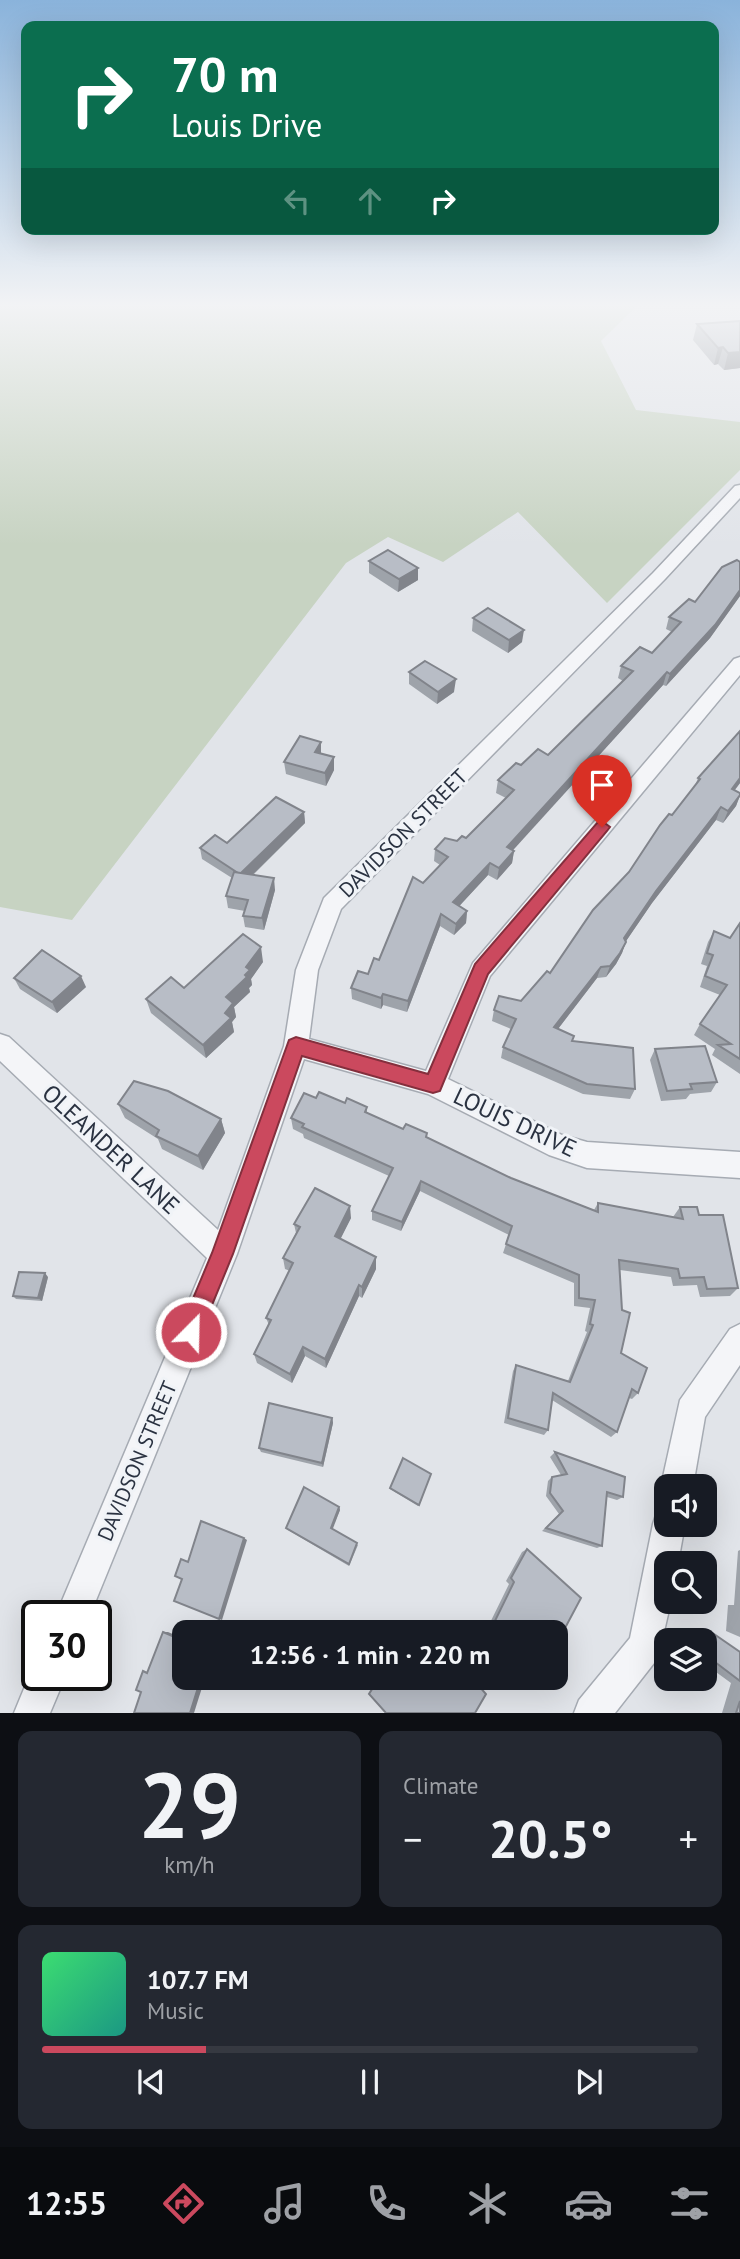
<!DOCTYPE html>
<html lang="en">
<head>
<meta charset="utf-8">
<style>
  :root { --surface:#171b24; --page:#242831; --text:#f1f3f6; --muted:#9ea1a6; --line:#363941; --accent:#cb495e }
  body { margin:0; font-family:"PT Sans",sans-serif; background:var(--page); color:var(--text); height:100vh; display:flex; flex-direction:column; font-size:26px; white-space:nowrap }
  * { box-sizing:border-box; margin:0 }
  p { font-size:23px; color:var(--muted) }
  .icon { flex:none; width:38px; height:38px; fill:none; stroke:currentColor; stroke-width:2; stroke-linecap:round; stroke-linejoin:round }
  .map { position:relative; height:1713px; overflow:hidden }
  .sheet { display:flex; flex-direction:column; gap:18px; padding:18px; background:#0d0f14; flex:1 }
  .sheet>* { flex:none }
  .banner { position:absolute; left:21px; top:21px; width:698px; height:214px; border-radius:14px; box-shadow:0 7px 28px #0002; background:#0b6e4f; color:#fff; overflow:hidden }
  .fabs { position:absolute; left:654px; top:1474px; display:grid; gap:14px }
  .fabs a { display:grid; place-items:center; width:63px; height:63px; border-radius:14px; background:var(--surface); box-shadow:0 7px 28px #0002; font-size:35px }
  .speed { position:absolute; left:21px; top:1600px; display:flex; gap:14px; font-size:35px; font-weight:700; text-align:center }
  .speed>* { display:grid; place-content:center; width:91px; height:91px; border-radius:50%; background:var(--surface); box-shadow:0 7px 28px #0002; line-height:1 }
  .speed .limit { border:4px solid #111; border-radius:10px; background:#fff; color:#111 }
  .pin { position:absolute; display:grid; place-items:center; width:60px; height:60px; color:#fff; margin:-72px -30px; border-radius:50% 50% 50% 0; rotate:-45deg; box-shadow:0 0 7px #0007 }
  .pin .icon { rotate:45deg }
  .me { position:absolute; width:77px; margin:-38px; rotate:23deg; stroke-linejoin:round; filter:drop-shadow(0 0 5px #0008) }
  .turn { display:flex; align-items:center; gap:24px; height:147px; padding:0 35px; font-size:32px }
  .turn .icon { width:91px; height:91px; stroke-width:2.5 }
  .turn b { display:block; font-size:49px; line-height:60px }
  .lanes { display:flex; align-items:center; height:66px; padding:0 35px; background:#0003; justify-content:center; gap:35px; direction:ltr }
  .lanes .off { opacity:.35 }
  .big { font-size:52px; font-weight:700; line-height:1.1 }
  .sheet .tile { flex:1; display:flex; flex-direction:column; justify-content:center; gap:10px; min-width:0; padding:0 24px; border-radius:14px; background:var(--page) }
  .sheet .dial { align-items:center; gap:0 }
  .dial b { font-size:91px; line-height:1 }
  .song { display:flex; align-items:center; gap:21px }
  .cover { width:84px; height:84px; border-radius:10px; background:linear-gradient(135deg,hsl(140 70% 55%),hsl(170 70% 35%)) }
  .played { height:7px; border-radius:4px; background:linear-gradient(90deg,var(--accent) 25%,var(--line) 25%) }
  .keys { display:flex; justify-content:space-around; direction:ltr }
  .heat { display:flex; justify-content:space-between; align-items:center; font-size:38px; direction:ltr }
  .sheet .tiles { flex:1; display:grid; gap:18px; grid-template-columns:1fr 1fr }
  .tile:last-child { grid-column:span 2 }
  .trip { position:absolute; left:172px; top:1620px; width:396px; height:70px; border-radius:14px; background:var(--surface); box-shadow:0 7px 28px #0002; font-weight:700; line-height:70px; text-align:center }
  .tab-bar { display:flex; height:112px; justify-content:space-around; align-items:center; background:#090b0e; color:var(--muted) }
  .tab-bar .icon { width:49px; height:49px }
  .tab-bar .on { color:var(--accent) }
  .tab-bar b { font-size:32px; color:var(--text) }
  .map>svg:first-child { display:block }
  .green { fill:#c7d3c2 }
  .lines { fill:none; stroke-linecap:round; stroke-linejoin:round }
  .minor-casing { stroke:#a6abb3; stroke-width:3 }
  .minor { fill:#f4f5f8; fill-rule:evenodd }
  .wall { fill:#9ea3aa }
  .shaded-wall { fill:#81848b }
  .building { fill:#b8bdc6; stroke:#81848b; stroke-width:2 }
  .route { fill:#cb495e; stroke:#842f3d; stroke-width:2 }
  .labels { text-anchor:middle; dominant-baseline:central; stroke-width:6; stroke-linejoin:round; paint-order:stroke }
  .street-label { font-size:21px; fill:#2a3241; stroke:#f0f3f7 }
  .near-street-label { font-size:24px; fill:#2a3241; stroke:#f0f3f7 }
</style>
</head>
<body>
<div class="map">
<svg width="740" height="1713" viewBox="0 0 740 1713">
  <rect width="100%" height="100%" fill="#e1e4e9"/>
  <polygon class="green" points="0,305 638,305 601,341 636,410 740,422 740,470 607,603 518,512 443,562 388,537 346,563 72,920 0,907"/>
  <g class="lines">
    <g class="minor-casing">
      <g id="minor">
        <polygon points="740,485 740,498 665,579 341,909 318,970 309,1039 426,1071 473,963 734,659 740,657 740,675 490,976 448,1079 562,1135 587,1142 740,1152 740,1178 587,1168 549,1155 428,1094 304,1059 237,1254 90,1615 56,1615 207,1258 0,1061 0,1034 9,1037 218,1230 284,1046 296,970 324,898 653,573 735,486"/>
        <polygon points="740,1324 740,1365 705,1417 693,1486 667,1486 666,1497 661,1486 680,1400 730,1329"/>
        <polygon points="667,1509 667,1524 685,1524 678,1563 667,1563 667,1601 671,1601 658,1658 615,1713 574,1713 579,1700 630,1638 653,1524 657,1512"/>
        <polygon points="35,1662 37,1675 66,1675 50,1713 14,1713"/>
      </g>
    </g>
    <use href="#minor" class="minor"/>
  </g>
  <g class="wall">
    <polygon points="740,321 740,368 724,370 718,364 714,365 693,340 697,324"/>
    <polygon points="369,561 418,568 418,580 398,592 369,573"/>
    <polygon points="740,562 740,596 710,638 666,686 663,685 512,850 514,851 512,863 497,880 488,875 459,906 467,911 466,923 454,935 440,926 407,1012 383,1005 381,1009 352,999 351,988 368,974 379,960 423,883 440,865 434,861 435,849 466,838 506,798 496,793 498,780 521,765 548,755 623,681 618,678 621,666 652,653 672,632 666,629 669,617 695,602"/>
    <polygon points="473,618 522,642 508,653 472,631"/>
    <polygon points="409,672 454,692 437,704 409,684"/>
    <polygon points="740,731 740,783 735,790 740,793 740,796 736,806 723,823 716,820 652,903 626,941 622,953 616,964 606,977 597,978 558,1029 572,1042 635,1089 630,1099 583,1094 501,1058 503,1047 511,1029 492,1021 494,1010 521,1001 550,973 629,872 695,786 698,778"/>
    <polygon points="321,754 334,757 334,770 326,786 286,774 284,762"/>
    <polygon points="304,812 305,823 253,875 275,890 264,930 245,927 243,916 245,911 228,908 226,896 232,878 202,859 200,848 227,843"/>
    <polygon points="740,923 740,1074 712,1055 715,1049 694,1035 700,1024 720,995 700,987 707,966 701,964 708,942 714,931 730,938"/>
    <polygon points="263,962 251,979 252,985 249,988 250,992 234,1007 236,1017 232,1022 234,1032 206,1058 151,1013 146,999 184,988"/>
    <polygon points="14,978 86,987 57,1013 20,989"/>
    <polygon points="655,1049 717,1082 711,1092 690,1094 686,1099 661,1101 650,1060"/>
    <polygon points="316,1098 367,1107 367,1113 403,1129 427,1133 427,1138 511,1178 594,1210 598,1203 673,1217 680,1207 699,1215 738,1288 730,1296 700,1297 697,1285 673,1286 671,1277 620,1270 621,1353 638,1393 632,1399 629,1398 617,1432 611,1437 552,1400 548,1430 544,1435 504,1423 513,1371 516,1365 568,1381 587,1332 585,1331 590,1308 574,1306 574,1283 503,1253 509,1235 420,1191 401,1231 372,1220 372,1211 389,1176 304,1138 303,1134 293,1129 291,1118"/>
    <polygon points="118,1104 221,1119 225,1133 203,1170 162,1149 158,1139 125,1118"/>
    <polygon points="351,1218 340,1239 376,1257 376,1269 362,1298 359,1296 326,1368 305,1356 292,1383 257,1363 254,1354 269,1325 266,1318 290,1271 285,1269 283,1258 296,1233 294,1224"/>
    <polygon points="48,1277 42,1301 16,1299 13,1296"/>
    <polygon points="332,1418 333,1423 323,1467 261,1452 259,1448"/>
    <polygon points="555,1452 623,1497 617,1500 607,1497 602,1546 597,1548 542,1531 559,1514 546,1496 548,1481 552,1477 561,1475 550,1457"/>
    <polygon points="431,1474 418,1506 390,1489 390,1488"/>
    <polygon points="339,1507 340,1510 332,1529 358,1545 349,1566 288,1530 286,1528"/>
    <polygon points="527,1549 564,1630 557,1630 555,1633 485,1633 509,1584 506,1581 522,1552"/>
    <polygon points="740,1550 740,1637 726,1631 728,1605 734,1605 738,1551"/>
    <polygon points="702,1634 714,1634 740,1652 740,1713 722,1713 731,1683 705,1664 705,1640 700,1640"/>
  </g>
  <g class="shaded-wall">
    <polygon points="723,347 718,364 714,365 718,348"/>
    <polygon points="740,352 740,368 724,370 728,353"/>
    <polygon points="418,568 418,580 398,592 399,579"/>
    <polygon points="740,590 740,596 710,638 666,686 670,674"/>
    <polygon points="524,630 522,642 508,653 509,640"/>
    <polygon points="667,672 663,685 505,859 507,847"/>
    <polygon points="456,679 454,692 437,704 438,692"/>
    <polygon points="321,742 321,754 315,752"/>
    <polygon points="334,757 334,770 326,786 325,773"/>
    <polygon points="740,778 740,783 726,801 732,789"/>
    <polygon points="740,795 736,806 723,823 728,811"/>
    <polygon points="721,807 716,820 652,903 620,950 624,938 656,891"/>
    <polygon points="304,812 305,823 242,885 240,874"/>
    <polygon points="514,851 512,863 497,880 499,868"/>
    <polygon points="490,863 488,875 452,914 453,902"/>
    <polygon points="274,878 275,890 264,930 262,918"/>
    <polygon points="467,911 466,923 454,935 456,924"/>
    <polygon points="441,914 440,926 407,1012 408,1001"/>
    <polygon points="626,942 622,953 616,964 606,977 610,966"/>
    <polygon points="261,947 263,962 251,979 252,985 249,988 250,992 234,1007 236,1017 232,1022 234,1032 206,1058 203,1045 225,1013 226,997 245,975 246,967"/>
    <polygon points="601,967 597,978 551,1038 554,1027"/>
    <polygon points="81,976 86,987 57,1013 52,1002"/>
    <polygon points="383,994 383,1005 381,1009 381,998"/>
    <polygon points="221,1119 225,1133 203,1170 198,1156"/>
    <polygon points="421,1181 420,1191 401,1231 402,1222"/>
    <polygon points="350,1206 351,1218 336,1248 335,1236"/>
    <polygon points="376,1257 376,1269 362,1298 362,1287"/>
    <polygon points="45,1273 48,1277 42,1301 38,1298"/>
    <polygon points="359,1285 359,1296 326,1368 325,1359"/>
    <polygon points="303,1347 305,1356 292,1383 290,1374"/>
    <polygon points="332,1418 333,1423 323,1467 322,1463"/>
    <polygon points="339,1507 340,1510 332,1531 331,1528"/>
    <polygon points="244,1538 247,1540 222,1620 219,1619"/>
    <polygon points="163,1632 168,1632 184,1639 184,1641"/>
    <polygon points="201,1678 205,1678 194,1713 190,1713"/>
  </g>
  <g class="building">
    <polygon points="740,321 740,352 728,353 723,347 718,348 697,324"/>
    <polygon points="388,550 418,568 399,579 369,561"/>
    <polygon points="737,560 740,562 740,590 715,625 670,674 667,672 507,847 514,851 499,868 490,863 453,902 467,911 456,924 441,914 408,1001 383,994 381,998 351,988 358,971 368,974 374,958 379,960 413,877 423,883 448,857 435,849 445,838 457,841 462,836 466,838 514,790 498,780 516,763 521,765 538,749 548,755 633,671 621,666 640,647 652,653 681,622 669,617 689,599 695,602 722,567"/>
    <polygon points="488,608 524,630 509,640 473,618"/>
    <polygon points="425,661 456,679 438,692 409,672"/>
    <polygon points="740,731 740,778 732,789 740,793 740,795 728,811 721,807 656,891 624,938 626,942 620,953 610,966 601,967 554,1027 574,1036 572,1041 633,1048 635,1089 587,1084 503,1047 516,1019 494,1010 499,996 521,1001 547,971 550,973 593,910 629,872 660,825 669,814 672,815 700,779 698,778"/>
    <polygon points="300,736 321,742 315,752 334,757 325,773 284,762"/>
    <polygon points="276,797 304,812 241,873 238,873 200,848 215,835 227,843"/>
    <polygon points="234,872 274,878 262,918 243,916 248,900 226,896"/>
    <polygon points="740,923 740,1059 718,1045 731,1044 700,1024 727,985 705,976 713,955 707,953 714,931 730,938"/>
    <polygon points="243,934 261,947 246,967 250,970 245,975 247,977 226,997 233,1003 225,1013 231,1018 203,1045 146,999 171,977 184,988"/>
    <polygon points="42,950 81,976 52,1002 14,978"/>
    <polygon points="705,1046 717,1082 690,1084 692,1089 667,1091 655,1049"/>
    <polygon points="134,1081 168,1091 221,1119 198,1156 156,1136 159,1130 118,1104"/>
    <polygon points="319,1092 345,1103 347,1098 367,1107 365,1112 403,1129 406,1124 427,1133 426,1137 511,1178 598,1212 598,1203 683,1219 680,1207 697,1207 699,1215 723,1215 738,1288 707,1289 704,1277 680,1278 678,1269 619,1260 622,1310 630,1313 621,1353 647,1368 638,1393 632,1389 617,1432 553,1393 548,1430 508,1418 516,1365 570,1382 593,1325 590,1324 595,1300 579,1298 579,1275 506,1244 512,1226 421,1181 402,1222 372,1211 393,1168 302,1127 304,1124 291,1118 304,1093 316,1098"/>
    <polygon points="315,1188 350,1206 335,1236 376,1257 362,1287 359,1285 325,1359 303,1347 290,1374 254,1354 271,1320 266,1318 293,1263 283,1258 300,1227 294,1224"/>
    <polygon points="19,1272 45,1273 38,1298 13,1296"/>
    <polygon points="269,1403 332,1418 322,1463 259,1448"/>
    <polygon points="555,1452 625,1477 623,1497 607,1492 602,1546 546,1528 563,1511 550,1493 552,1477 567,1474"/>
    <polygon points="403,1458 431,1474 419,1505 390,1488"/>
    <polygon points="304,1487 339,1507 331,1528 357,1543 349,1564 286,1528"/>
    <polygon points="201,1521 244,1538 219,1619 174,1601 182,1579 175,1576 181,1559 188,1562"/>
    <polygon points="527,1549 581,1598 564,1630 559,1626 555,1634 555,1633 489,1633 514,1582 511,1578"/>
    <polygon points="413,1626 419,1633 408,1633"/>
    <polygon points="163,1632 184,1641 184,1678 201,1678 190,1713 134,1713 141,1692 136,1690 143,1671 147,1673"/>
    <polygon points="714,1634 740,1652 740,1681 707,1656"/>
    <polygon points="379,1678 472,1678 486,1694 475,1713 386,1713 369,1694"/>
    <polygon points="740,1701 740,1713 736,1713"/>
  </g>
  <linearGradient id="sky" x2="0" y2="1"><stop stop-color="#8ab3db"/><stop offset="0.56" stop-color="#f2f3f5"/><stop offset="1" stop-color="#f2f3f5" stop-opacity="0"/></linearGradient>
  <rect width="740" height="545" fill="url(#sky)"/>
  <polygon class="route" points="602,821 610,827 607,831 488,974 440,1091 433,1093 302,1056 233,1254 198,1339 191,1343 183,1339 179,1332 212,1253 289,1040 296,1037 428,1074 475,964 597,823"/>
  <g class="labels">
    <g class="street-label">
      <text transform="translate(403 833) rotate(-45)">DAVIDSON STREET</text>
      <text transform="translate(137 1461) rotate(-67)">DAVIDSON STREET</text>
    </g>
    <g class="near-street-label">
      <text transform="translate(515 1122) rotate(25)">LOUIS DRIVE</text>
      <text transform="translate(111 1149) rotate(43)">OLEANDER LANE</text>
    </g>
  </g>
</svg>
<div class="fabs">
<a><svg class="icon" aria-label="sound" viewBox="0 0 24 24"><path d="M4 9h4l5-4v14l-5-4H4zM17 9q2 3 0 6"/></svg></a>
<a><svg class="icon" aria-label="search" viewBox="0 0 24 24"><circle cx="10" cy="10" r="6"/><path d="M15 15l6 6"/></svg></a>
<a><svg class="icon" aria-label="layers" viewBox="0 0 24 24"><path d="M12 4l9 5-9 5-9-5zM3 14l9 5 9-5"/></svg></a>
</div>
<div class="speed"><div class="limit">30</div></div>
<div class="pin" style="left:602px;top:827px;background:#d93025"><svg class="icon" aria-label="arrive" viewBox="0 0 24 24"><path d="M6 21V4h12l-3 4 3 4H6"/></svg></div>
<svg class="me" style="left:191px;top:1332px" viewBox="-20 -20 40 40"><circle r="17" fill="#cb495e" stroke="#fff" stroke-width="3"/><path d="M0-11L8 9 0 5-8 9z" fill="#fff"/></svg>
<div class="trip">12:56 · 1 min · 220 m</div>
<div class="banner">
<div class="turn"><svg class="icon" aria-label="right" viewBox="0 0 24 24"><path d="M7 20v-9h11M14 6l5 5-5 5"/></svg><div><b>70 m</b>Louis Drive</div></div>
<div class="lanes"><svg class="icon off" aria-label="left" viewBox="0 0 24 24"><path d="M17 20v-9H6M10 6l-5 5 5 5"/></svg><svg class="icon off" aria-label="ahead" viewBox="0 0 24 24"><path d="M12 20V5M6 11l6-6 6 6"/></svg><svg class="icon" aria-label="right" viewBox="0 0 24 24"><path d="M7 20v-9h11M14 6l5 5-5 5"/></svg></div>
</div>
</div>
<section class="sheet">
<div class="tiles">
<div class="tile dial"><b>29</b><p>km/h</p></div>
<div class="tile"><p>Climate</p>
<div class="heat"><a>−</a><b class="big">20.5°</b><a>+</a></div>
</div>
<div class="tile">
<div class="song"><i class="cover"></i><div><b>107.7 FM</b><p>Music</p></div></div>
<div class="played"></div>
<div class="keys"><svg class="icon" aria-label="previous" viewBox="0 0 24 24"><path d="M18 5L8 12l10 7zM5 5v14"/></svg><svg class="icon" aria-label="pause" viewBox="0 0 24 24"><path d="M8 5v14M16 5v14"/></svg><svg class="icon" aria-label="next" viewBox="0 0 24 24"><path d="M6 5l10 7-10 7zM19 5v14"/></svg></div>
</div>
</div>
</section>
<nav class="tab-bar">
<b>12:55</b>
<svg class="icon on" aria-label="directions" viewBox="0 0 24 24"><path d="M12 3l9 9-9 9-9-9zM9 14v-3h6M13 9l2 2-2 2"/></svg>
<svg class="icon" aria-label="music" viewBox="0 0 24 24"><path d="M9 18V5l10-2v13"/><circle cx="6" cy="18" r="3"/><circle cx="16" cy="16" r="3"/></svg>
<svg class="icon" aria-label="phone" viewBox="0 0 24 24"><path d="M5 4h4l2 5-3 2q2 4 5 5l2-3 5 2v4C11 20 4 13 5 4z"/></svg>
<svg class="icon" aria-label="climate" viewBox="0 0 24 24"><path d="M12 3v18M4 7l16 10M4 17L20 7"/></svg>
<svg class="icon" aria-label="car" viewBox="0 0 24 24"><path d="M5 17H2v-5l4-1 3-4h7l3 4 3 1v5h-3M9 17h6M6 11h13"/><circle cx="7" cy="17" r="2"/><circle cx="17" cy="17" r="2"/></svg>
<svg class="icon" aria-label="filters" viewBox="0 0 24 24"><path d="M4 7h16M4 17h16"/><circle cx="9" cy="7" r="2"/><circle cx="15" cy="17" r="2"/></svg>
</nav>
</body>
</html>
